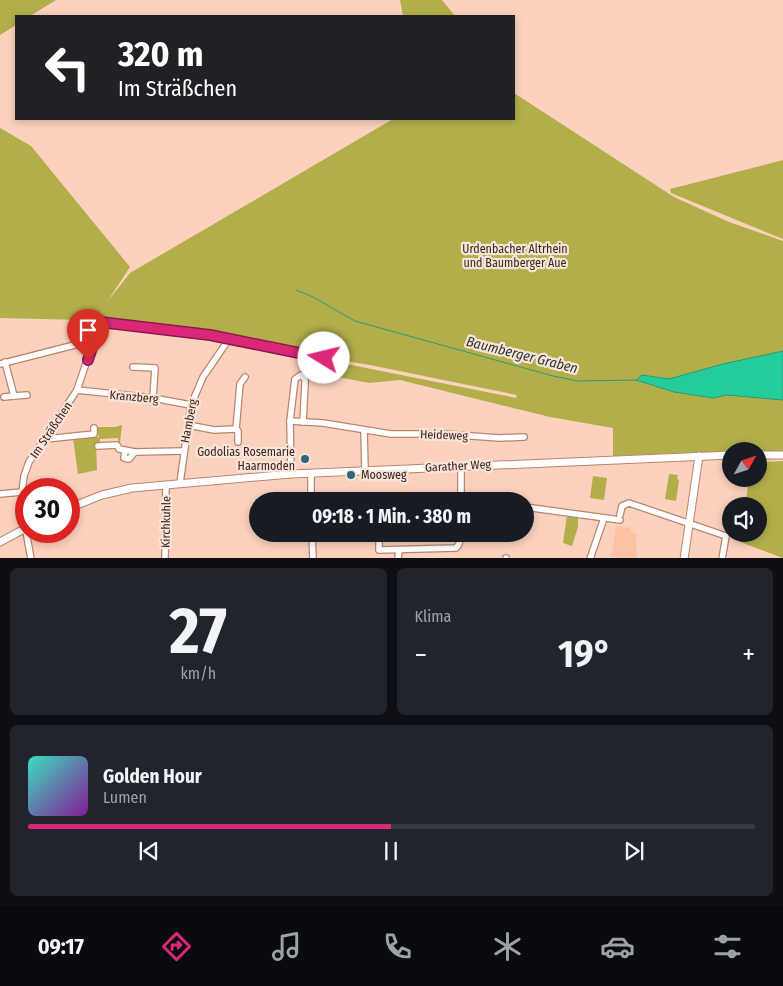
<!DOCTYPE html>
<html lang="de">
<head>
<meta charset="utf-8">
<style>
  :root { --surface:#171b24; --page:#20242c; --text:#f1f3f6; --muted:#9ea1a6; --line:#363941; --accent:#db2777 }
  body { margin:0; font-family:"Fira Sans Condensed",sans-serif; background:var(--page); color:var(--text); height:100vh; display:flex; flex-direction:column; font-size:19px; white-space:nowrap }
  * { box-sizing:border-box; margin:0 }
  p { font-size:16px; color:var(--muted) }
  .icon { flex:none; width:28px; height:28px; fill:none; stroke:currentColor; stroke-width:2; stroke-linecap:round; stroke-linejoin:round }
  .map { position:relative; height:558px; overflow:hidden }
  .side { display:flex; flex-direction:column; gap:10px; padding:10px; background:#0d0f14; flex:1 }
  .side>* { flex:none }
  .hud { position:absolute; left:15px; top:15px; width:500px; height:105px; border-radius:0px; box-shadow:0 2px 8px #0003; background:#202124; color:#fff; overflow:hidden }
  .needle { width:32px; rotate:50deg }
  .controls { position:absolute; left:722px; top:442px; display:grid; gap:10px }
  .controls a { display:grid; place-items:center; width:45px; height:45px; border-radius:50%; background:var(--surface); box-shadow:0 2px 8px #0003; font-size:25px }
  .speed { position:absolute; left:15px; top:478px; display:flex; gap:10px; font-size:25px; font-weight:700; text-align:center }
  .speed>* { display:grid; place-content:center; width:65px; height:65px; border-radius:50%; background:var(--surface); box-shadow:0 2px 8px #0003; line-height:1 }
  .speed .limit { border:8px solid #d22; background:#fff; color:#111 }
  .pin { position:absolute; display:grid; place-items:center; width:42px; height:42px; color:#fff; margin:-51px -21px; border-radius:50% 50% 50% 0; rotate:-45deg; box-shadow:0 0 5px #0007 }
  .pin .icon { rotate:45deg }
  .me { position:absolute; width:55px; margin:-28px; rotate:279deg; stroke-linejoin:round; filter:drop-shadow(0 0 4px #0008) }
  .turn { display:flex; align-items:center; gap:18px; height:105px; padding:0 20px; font-size:22px }
  .turn .icon { width:65px; height:65px; stroke-width:2.5 }
  .turn b { display:block; font-size:35px; line-height:42px }
  .big { font-size:38px; font-weight:700; line-height:1.1 }
  .side .card { flex:1; display:flex; flex-direction:column; justify-content:center; gap:8px; min-width:0; padding:0 18px; border-radius:8px; background:var(--page) }
  .side .dial { align-items:center; gap:0 }
  .dial b { font-size:65px; line-height:1 }
  .song { display:flex; align-items:center; gap:15px }
  .cover { width:60px; height:60px; border-radius:8px; background:linear-gradient(135deg,hsl(170 70% 55%),hsl(290 70% 35%)) }
  .played { height:5px; border-radius:2px; background:linear-gradient(90deg,var(--accent) 50%,var(--line) 50%) }
  .keys { display:flex; justify-content:space-around; direction:ltr }
  .heat { display:flex; justify-content:space-between; align-items:center; font-size:28px; direction:ltr }
  .side .tiles { flex:1; display:grid; gap:10px; grid-template-columns:1fr 1fr }
  .card:last-child { grid-column:span 2 }
  .trip { position:absolute; left:249px; top:492px; width:285px; height:50px; border-radius:25px; background:var(--surface); box-shadow:0 2px 8px #0003; font-weight:700; line-height:50px; text-align:center }
  .tabs { display:flex; height:80px; justify-content:space-around; align-items:center; background:#090b0e; color:var(--muted) }
  .tabs .icon { width:35px; height:35px }
  .tabs .active { color:var(--accent) }
  .tabs b { font-size:22px; color:var(--text) }
  .map>svg:first-child { display:block }
  .built { fill:#fdc1a3 }
  .green { fill:#b2af4a }
  .water { fill:#25cd9d; stroke:#2b9b76 }
  .lines { fill:none; stroke-linecap:round; stroke-linejoin:round }
  .stream { stroke:#2b9b76; stroke-width:1 }
  .minor-casing { stroke:#b7866d; stroke-width:8 }
  .tertiary-casing { stroke:#b7866d; stroke-width:9 }
  .minor { stroke:#fff; stroke-width:5.5 }
  .tertiary { stroke:#fff; stroke-width:7 }
  .route-casing { stroke:#8e194d; stroke-width:12 }
  .route { stroke:#db2777; stroke-width:9 }
  .poi-dot { fill:#2b677f; stroke:#fae4d9; stroke-width:2 }
  .labels { text-anchor:middle; dominant-baseline:central; stroke-width:4.5; stroke-linejoin:round; paint-order:stroke }
  .park-label { font-size:12px; fill:#2e2e19; stroke:#fae4d9 }
  .street-label { font-size:12px; fill:#3a261c; stroke:#fae4d9 }
  .poi-label { font-size:12px; fill:#3a261c; stroke:#fae4d9; text-anchor:end }
  .water-label { font-size:14px; font-style:italic; fill:#1f372e; stroke:#fae4d9 }
</style>
</head>
<body>
<div class="map">
<svg width="783" height="559" viewBox="0 0 783 559">
  <rect width="100%" height="100%" fill="#fcd1bd"/>
  <polygon class="built" points="616,526 631,528 631,532 636,534 637,558 609,557 610,554 612,554"/>
  <g class="green">
    <polygon points="0,0 56,0 30,16 16,16 16,25 0,35"/>
    <polygon points="400,0 442,0 455,16 403,16"/>
    <polygon points="514,93 674,197 729,222 783,241 783,452 698,452 613,456 613,428 550,417 400,380 369,383 328,375 324,372 326,360 516,398 517,395 370,365 100,320 104,307 97,325 81,320 0,318 0,128 31,146 130,267 107,302 130,273 393,119 514,119"/>
    <polygon points="783,160 783,239 671,193 670,189"/>
    <polygon points="122,425 120,442 118,442 118,438 100,439 100,442 96,443 97,470 78,474 73,438 99,437 96,427 115,427"/>
    <polygon points="783,461 783,558 740,542 741,534 759,534 759,506 745,506 749,479 759,479 759,462"/>
    <polygon points="669,474 678,475 677,479 679,480 676,501 665,499"/>
    <polygon points="593,476 607,478 604,500 590,498"/>
    <polygon points="567,515 578,516 578,527 572,546 563,543"/>
  </g>
  <polygon class="water" points="783,351 783,400 727,395 713,398 674,392 636,380 642,375 669,379 723,364"/>
  <g class="lines">
    <polyline class="stream" points="296,290 313,297 355,321 553,376 578,381 637,380"/>
    <g class="minor-casing">
      <g id="minor">
        <polyline points="0,364 94,340"/>
        <polyline points="133,367 155,368 153,398"/>
        <polyline points="77,390 153,398 191,405"/>
        <polyline points="14,396 27,395"/>
        <polyline points="4,397 14,396 5,362"/>
        <polyline points="290,421 323,423 391,434 445,434 499,438 524,437"/>
        <polyline points="188,425 214,430 236,429 240,384 245,377"/>
        <polyline points="236,429 238,431 238,442"/>
        <polyline points="364,431 365,471"/>
        <polyline points="46,439 94,434 94,428"/>
        <polyline points="98,446 117,445 119,449 135,452 183,451"/>
        <polyline points="125,451 124,458 129,459 135,452"/>
        <polyline points="461,466 461,501"/>
        <polyline points="291,474 290,421 295,379 301,375 305,379 305,384 303,422"/>
        <polyline points="311,474 311,501"/>
        <polyline points="180,483 191,405 203,377 229,339"/>
        <polyline points="0,494 22,492"/>
        <polyline points="525,507 620,520"/>
        <polyline points="620,515 622,506 629,503 726,536 722,559"/>
        <polyline points="26,531 23,523 22,492 24,476 29,462 77,390 100,322 210,335 324,359"/>
        <polyline points="26,531 31,559"/>
        <polyline points="312,534 313,559"/>
        <polyline points="379,534 379,550 456,548 459,544 461,534"/>
        <polyline points="506,558 506,559"/>
        <polyline points="165,559 166,485"/>
        <polyline points="398,559 399,550"/>
        <polyline points="590,559 604,518"/>
      </g>
    </g>
    <g class="tertiary-casing">
      <g id="tertiary">
        <polyline points="759,455 783,455"/>
        <polyline points="69,508 102,495 132,488 291,474 731,455"/>
        <polyline points="0,542 26,528"/>
        <polyline points="684,559 699,456"/>
      </g>
    </g>
    <use href="#minor" class="minor"/>
    <use href="#tertiary" class="tertiary"/>
  </g>
  <g class="lines">
    <g class="route-casing">
      <polyline id="route" points="88,360 100,322 210,335 324,358"/>
    </g>
    <use href="#route" class="route"/>
  </g>
  <g class="poi-dot">
    <circle cx="305" cy="459" r="5"/>
    <circle cx="351" cy="475" r="5"/>
  </g>
  <g class="labels">
    <g class="park-label">
      <text x="515" y="249">Urdenbacher Altrhein<tspan x="515" dy="14">und Baumberger Aue</tspan></text>
    </g>
    <g class="street-label">
      <text transform="translate(134 397) rotate(5)">Kranzberg</text>
      <text transform="translate(189 421) rotate(-79)">Hamberg</text>
      <text transform="translate(51 430) rotate(-56)">Im Sträßchen</text>
      <text transform="translate(444 435) rotate(2)">Heideweg</text>
      <text transform="translate(458 466) rotate(-3)">Garather Weg</text>
      <text transform="translate(166 522) rotate(-89)">Kirchkuhle</text>
    </g>
    <g class="poi-label">
      <text x="295" y="452">Godolias Rosemarie<tspan x="295" dy="14">Haarmoden</tspan></text>
      <text x="361" y="475" text-anchor="start">Moosweg</text>
    </g>
    <g class="water-label">
      <text transform="translate(522 355) rotate(14)">Baumberger Graben</text>
    </g>
  </g>
</svg>
<div class="controls">
<a><svg class="needle" viewBox="-14 -14 28 28"><path d="M0-13l5 13h-10z" fill="#e53935"/><path d="M0 13l5-13h-10z" fill="#9ea1a6"/></svg></a>
<a><svg class="icon" aria-label="sound" viewBox="0 0 24 24"><path d="M4 9h4l5-4v14l-5-4H4zM17 9q2 3 0 6"/></svg></a>
</div>
<div class="speed"><div class="limit">30</div></div>
<div class="pin" style="left:88px;top:360px;background:#d93025"><svg class="icon" aria-label="arrive" viewBox="0 0 24 24"><path d="M6 21V4h12l-3 4 3 4H6"/></svg></div>
<svg class="me" style="left:324px;top:358px" viewBox="-20 -20 40 40"><circle r="19" fill="#fff"/><path d="M0-13L10 11 0 6-10 11z" fill="#db2777"/></svg>
<div class="trip">09:18 · 1 Min. · 380 m</div>
<div class="hud">
<div class="turn"><svg class="icon" aria-label="left" viewBox="0 0 24 24"><path d="M17 20v-9H6M10 6l-5 5 5 5"/></svg><div><b>320 m</b>Im Sträßchen</div></div>
</div>
</div>
<section class="side">
<div class="tiles">
<div class="card dial"><b>27</b><p>km/h</p></div>
<div class="card"><p>Klima</p>
<div class="heat"><a>−</a><b class="big">19°</b><a>+</a></div>
</div>
<div class="card">
<div class="song"><i class="cover"></i><div><b>Golden Hour</b><p>Lumen</p></div></div>
<div class="played"></div>
<div class="keys"><svg class="icon" aria-label="previous" viewBox="0 0 24 24"><path d="M18 5L8 12l10 7zM5 5v14"/></svg><svg class="icon" aria-label="pause" viewBox="0 0 24 24"><path d="M8 5v14M16 5v14"/></svg><svg class="icon" aria-label="next" viewBox="0 0 24 24"><path d="M6 5l10 7-10 7zM19 5v14"/></svg></div>
</div>
</div>
</section>
<nav class="tabs">
<b>09:17</b>
<svg class="icon active" aria-label="directions" viewBox="0 0 24 24"><path d="M12 3l9 9-9 9-9-9zM9 14v-3h6M13 9l2 2-2 2"/></svg>
<svg class="icon" aria-label="music" viewBox="0 0 24 24"><path d="M9 18V5l10-2v13"/><circle cx="6" cy="18" r="3"/><circle cx="16" cy="16" r="3"/></svg>
<svg class="icon" aria-label="phone" viewBox="0 0 24 24"><path d="M5 4h4l2 5-3 2q2 4 5 5l2-3 5 2v4C11 20 4 13 5 4z"/></svg>
<svg class="icon" aria-label="climate" viewBox="0 0 24 24"><path d="M12 3v18M4 7l16 10M4 17L20 7"/></svg>
<svg class="icon" aria-label="car" viewBox="0 0 24 24"><path d="M5 17H2v-5l4-1 3-4h7l3 4 3 1v5h-3M9 17h6M6 11h13"/><circle cx="7" cy="17" r="2"/><circle cx="17" cy="17" r="2"/></svg>
<svg class="icon" aria-label="filters" viewBox="0 0 24 24"><path d="M4 7h16M4 17h16"/><circle cx="9" cy="7" r="2"/><circle cx="15" cy="17" r="2"/></svg>
</nav>
</body>
</html>
